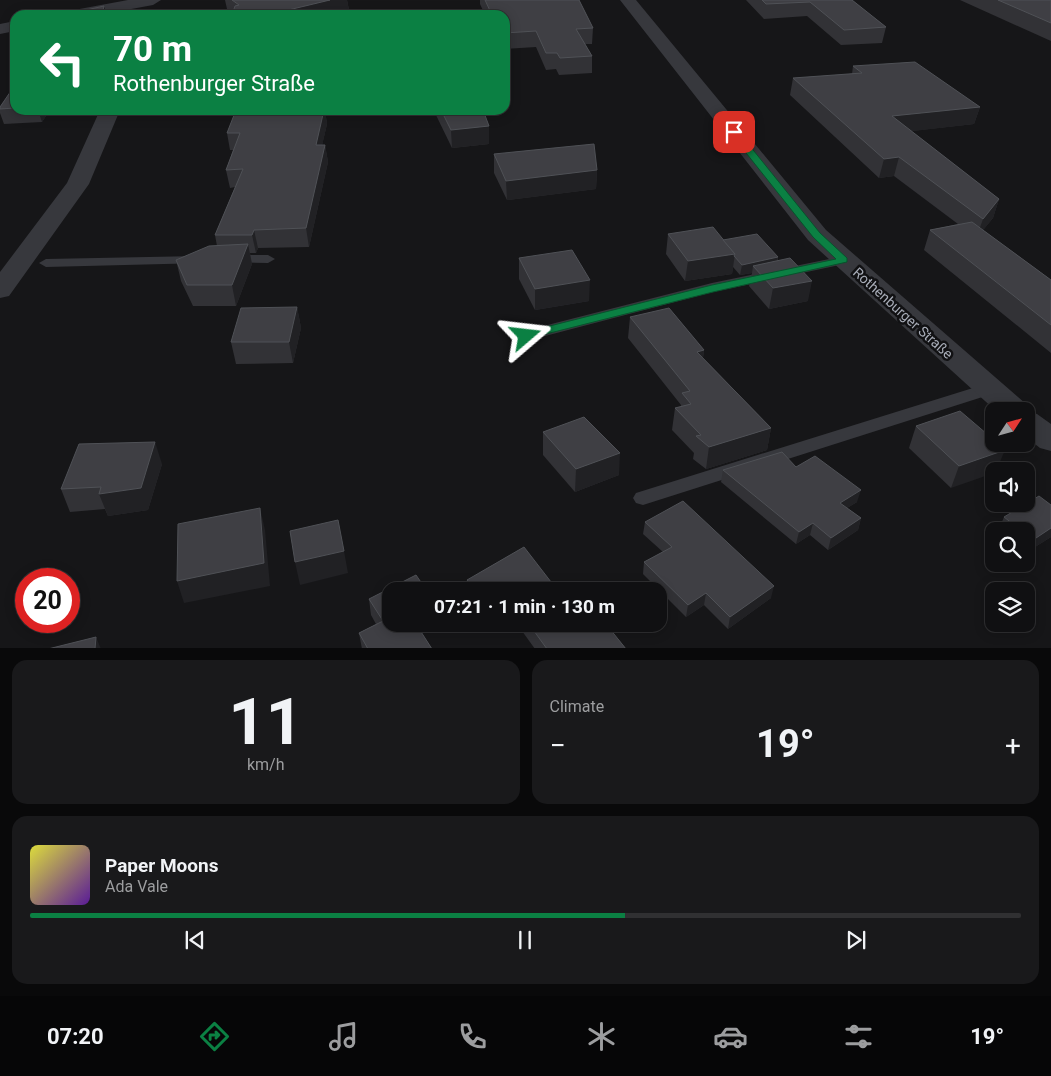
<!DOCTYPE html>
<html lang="en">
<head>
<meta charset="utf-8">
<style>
  :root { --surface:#101012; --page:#19191b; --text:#f1f3f6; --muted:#9c9d9f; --line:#303032; --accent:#0b8043 }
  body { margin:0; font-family:Roboto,sans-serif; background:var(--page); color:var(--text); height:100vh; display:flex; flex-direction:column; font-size:19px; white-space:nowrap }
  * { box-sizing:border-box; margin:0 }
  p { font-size:16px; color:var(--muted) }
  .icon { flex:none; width:28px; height:28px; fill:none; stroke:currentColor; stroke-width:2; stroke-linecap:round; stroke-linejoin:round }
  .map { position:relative; height:648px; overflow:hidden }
  .drawer { display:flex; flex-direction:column; gap:12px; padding:12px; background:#09090a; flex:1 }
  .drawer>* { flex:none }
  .hud { position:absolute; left:10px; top:10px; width:500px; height:105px; border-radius:15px; box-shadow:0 2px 12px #0003,0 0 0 1px var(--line); background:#0b8043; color:#fff; overflow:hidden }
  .needle { width:32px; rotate:54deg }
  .controls { position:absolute; left:985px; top:402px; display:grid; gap:10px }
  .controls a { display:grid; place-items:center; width:50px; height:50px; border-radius:10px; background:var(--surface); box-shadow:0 2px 12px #0003,0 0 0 1px var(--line); font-size:25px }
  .speed { position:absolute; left:15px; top:568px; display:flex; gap:10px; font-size:25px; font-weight:700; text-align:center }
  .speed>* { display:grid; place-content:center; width:65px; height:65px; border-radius:50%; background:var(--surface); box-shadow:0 2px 12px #0003,0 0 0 1px var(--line); line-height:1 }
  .speed .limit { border:8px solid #d22; background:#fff; color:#111 }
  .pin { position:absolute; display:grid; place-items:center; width:42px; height:42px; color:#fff; margin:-21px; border-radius:10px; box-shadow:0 2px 8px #0006 }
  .me { position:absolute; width:55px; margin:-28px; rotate:73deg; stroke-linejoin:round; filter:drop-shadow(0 0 4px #0008) }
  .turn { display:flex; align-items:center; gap:18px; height:105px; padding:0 20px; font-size:22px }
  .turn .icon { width:65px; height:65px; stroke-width:2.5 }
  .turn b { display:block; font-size:35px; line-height:42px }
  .big { font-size:38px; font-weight:700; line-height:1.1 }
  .drawer .tile { flex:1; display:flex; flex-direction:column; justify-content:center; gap:8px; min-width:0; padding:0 18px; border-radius:15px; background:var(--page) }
  .drawer .dial { align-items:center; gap:0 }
  .dial b { font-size:65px; line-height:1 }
  .song { display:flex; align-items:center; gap:15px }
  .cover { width:60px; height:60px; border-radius:8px; background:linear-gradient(135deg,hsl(60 70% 55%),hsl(270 70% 35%)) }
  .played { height:5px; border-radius:2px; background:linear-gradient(90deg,var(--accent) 60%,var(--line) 60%) }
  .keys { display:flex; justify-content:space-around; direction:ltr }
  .heat { display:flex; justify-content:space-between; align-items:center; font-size:28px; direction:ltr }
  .drawer .tiles { flex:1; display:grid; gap:12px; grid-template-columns:1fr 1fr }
  .tile:last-child { grid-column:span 2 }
  .trip { position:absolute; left:382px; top:582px; width:285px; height:50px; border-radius:15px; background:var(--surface); box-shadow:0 2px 12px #0003,0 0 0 1px var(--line); font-weight:700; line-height:50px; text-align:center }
  .tabs { display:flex; height:80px; justify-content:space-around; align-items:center; background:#060607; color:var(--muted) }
  .tabs .icon { width:35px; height:35px }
  .tabs .active { color:var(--accent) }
  .tabs b { font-size:22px; color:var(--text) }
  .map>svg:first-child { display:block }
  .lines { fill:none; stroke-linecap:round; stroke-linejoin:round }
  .service { fill:#37383d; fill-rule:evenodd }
  .minor { fill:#37383d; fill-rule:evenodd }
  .wall { fill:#323236 }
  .shaded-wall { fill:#212124 }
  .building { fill:#3f3f44; stroke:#4f5156 }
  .route { fill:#0b8043; stroke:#07532c }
  .labels { text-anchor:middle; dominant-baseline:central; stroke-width:5; stroke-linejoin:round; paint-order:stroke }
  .street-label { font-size:14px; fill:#a8adb8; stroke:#111113 }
</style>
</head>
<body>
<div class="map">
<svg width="1051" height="649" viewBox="0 0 1051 649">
  <rect width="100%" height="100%" fill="#161618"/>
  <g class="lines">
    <g class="service">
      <polygon points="229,255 268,255 275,259 268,263 224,262 222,259 224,256"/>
      <polygon points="199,256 206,260 204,263 46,267 39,263 46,259"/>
      <polygon points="844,256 849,257 851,260 849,263 713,292 526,341 520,340 518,336 520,332 712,283"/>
      <polygon points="989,383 995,385 998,389 995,393 643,505 636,503 633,498 636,493"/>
    </g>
    <g class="minor">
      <polygon points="128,0 161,0 153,5 99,15 66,15 74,10"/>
      <polygon points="620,0 636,0 826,230 1026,404 1030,412 1037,414 1051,424 1051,451 1040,448 1026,437 1026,411 996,411 808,240"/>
      <polygon points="15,21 15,31 0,34 0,24"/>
      <polygon points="100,110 120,110 89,184 9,296 0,298 0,272 67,183"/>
    </g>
  </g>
  <g class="wall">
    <polygon points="225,0 347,0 349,10 328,15 232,15 233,13 227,9"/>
    <polygon points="480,0 579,0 593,28 592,44 585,44 592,56 592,73 559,75 556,69 546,70 536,47 505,49 505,15 485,15 480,4"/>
    <polygon points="746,0 852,0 886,27 882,43 841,45 807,16 764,19"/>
    <polygon points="960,0 1051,0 1051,41"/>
    <polygon points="853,66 980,107 974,124 911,131 999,199 993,218 983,230 1051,280 1051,353 924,250 930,230 958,224 894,176 879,178 790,95 793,78 852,74"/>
    <polygon points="15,85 15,110 50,110 42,122 4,124 0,113 0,107"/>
    <polygon points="236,110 325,110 327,124 322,145 325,145 328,162 309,247 258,248 256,253 250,253 252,264 236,306 193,306 181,281 176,260 217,246 215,235 235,187 230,188 226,170 233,150 230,150 227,133"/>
    <polygon points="434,110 483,110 489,126 489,144 452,148 435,113"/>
    <polygon points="494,154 597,170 596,189 507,200 494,173"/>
    <polygon points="668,234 723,240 778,257 778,261 808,301 769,309 749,286 752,273 740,275 733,267 732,274 685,281 666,254"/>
    <polygon points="519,258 589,301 535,310 519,279"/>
    <polygon points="297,307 301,328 293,363 236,364 231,342"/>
    <polygon points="630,317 704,350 703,358 771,428 767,450 706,469 693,459 694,453 672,430 675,408 681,407 681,405 628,338"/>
    <polygon points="916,426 994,440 951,488 909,448"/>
    <polygon points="543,432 619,475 575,492 543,455"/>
    <polygon points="162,464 148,510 108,516 105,509 70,512 61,489"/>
    <polygon points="796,467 857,502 847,508 861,518 858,530 828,550 810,535 796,544 721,482 723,470"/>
    <polygon points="1051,505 1051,537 1027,552 1026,551 1026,531 1002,531 999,529 1004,517"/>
    <polygon points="645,522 771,598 728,629 704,605 686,617 643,574 644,562 663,552 643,534"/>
    <polygon points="467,580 558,591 468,591"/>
    <polygon points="369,599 418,627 432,649 362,649 359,633 376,624 371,615"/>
    <polygon points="517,624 606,624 626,649 535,649"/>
  </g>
  <g class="shaded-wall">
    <polygon points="330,0 347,0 349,10 328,15 280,15 280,12"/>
    <polygon points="104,6 107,15 102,15"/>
    <polygon points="980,107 974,124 888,134 892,116"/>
    <polygon points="38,110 50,110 42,122"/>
    <polygon points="324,110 325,110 327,124 318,163 316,145"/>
    <polygon points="489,126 489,144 452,148 451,130"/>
    <polygon points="325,145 328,162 309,247 306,228"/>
    <polygon points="899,157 894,176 879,178 884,159"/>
    <polygon points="597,170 596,189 507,200 506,181"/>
    <polygon points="999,199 993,218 976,239 983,219"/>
    <polygon points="254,230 258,248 256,253 252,235"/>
    <polygon points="248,244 252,264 236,306 232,285"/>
    <polygon points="735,254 732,274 685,281 688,261"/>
    <polygon points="778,257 776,268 753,266 752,273 740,275 742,265"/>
    <polygon points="590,280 589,301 535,310 535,289"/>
    <polygon points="812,281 808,301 769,309 773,288"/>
    <polygon points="297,307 301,328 293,363 289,342"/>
    <polygon points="704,350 701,372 697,352"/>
    <polygon points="771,428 767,450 706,469 709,447"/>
    <polygon points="155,442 162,464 148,510 108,516 99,494"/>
    <polygon points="1005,450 996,471 994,471 994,473 951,488 959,466"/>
    <polygon points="620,453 619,475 575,492 576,469"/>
    <polygon points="861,490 857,502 837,514 840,503"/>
    <polygon points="260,508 265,530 270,586 184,603 177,581"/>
    <polygon points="861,518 858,530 828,550 831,538"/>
    <polygon points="813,523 810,535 796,544 799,532"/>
    <polygon points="1051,528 1051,537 1027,552 1033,540"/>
    <polygon points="344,551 348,573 300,585 295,562"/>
    <polygon points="774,586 771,598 728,629 730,617"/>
    <polygon points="706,593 704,605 686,617 688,605"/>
    <polygon points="410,624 424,624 411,631"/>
    <polygon points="492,624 498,624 492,627"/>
    <polygon points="96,637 101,649 95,649"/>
  </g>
  <g class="building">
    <polygon points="232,0 330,0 280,12 280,15 232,15 235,6 239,5"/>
    <polygon points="485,0 579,0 593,28 576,29 592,56 560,58 557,53 546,53 536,31 505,33 505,15 492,15"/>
    <polygon points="762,0 852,0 886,27 844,30 810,2 766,4"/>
    <polygon points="998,0 1051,0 1051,23"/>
    <polygon points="104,6 102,15 64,15"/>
    <polygon points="15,25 15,45 14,45 12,26"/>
    <polygon points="915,62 980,107 892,116 999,199 983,219 899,157 884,159 793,78 862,73 853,66"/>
    <polygon points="15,85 15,108 0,109 0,107"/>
    <polygon points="236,110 324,110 316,145 325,145 306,228 254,230 252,235 215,235 243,169 226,170 240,133 227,133"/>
    <polygon points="441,110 483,110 489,126 451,130"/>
    <polygon points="594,144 597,170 506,181 494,154"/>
    <polygon points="972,222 1051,280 1051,325 930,230"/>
    <polygon points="713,227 735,254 688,261 668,234"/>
    <polygon points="757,234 778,257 742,265 734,256 735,254 723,240"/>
    <polygon points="248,244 232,285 187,285 176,260 209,246"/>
    <polygon points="572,250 590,280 535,289 519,258"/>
    <polygon points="790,258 812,281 773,288 753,266"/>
    <polygon points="297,307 289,342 231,342 241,308"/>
    <polygon points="669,308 704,350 697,352 771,428 709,447 696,436 701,435 675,408 691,404 682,393 690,391 630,317"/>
    <polygon points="960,411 994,440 994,444 998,444 1005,450 959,466 916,426"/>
    <polygon points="584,417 620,453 576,469 543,432"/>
    <polygon points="155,442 141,488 99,494 101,487 61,489 79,444"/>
    <polygon points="782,452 796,467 815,456 861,490 840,503 861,518 831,538 813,523 799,532 723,470"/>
    <polygon points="1039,496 1051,505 1051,528 1033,540 1026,534 1026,531 1022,531 1004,517"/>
    <polygon points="683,501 774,586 730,617 706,593 688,605 644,562 672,547 645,522"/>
    <polygon points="260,508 264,563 177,581 178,524"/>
    <polygon points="338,520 344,551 295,562 290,531"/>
    <polygon points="524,547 558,591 476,591 467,580"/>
    <polygon points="416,575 427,591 391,591 391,624 416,624 432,649 368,649 359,633 383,621 369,599"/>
    <polygon points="529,624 606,624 626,649 547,649"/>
    <polygon points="96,637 95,649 48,649"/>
  </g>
  <polygon class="route" points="731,130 737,130 820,233 847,258 847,262 713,292 526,339 522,338 522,333 712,285 836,259 813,237 731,134"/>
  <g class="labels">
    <g class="street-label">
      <text transform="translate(903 313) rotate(42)">Rothenburger Straße</text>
    </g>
  </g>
</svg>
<div class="controls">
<a><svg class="needle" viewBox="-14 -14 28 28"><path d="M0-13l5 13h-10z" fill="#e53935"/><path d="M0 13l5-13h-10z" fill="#9c9d9f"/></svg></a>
<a><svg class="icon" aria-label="sound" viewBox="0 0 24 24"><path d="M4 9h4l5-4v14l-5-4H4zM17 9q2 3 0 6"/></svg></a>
<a><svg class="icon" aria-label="search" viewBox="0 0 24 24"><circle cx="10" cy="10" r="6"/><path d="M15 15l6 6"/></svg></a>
<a><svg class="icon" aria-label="layers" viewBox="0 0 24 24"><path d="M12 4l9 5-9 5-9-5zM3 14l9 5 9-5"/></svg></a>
</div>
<div class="speed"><div class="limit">20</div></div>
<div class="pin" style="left:734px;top:132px;background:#d93025"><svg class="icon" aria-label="arrive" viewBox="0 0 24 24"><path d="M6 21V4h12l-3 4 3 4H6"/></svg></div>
<svg class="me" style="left:526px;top:336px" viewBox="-20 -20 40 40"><path d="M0-17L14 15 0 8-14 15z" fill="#0b8043" stroke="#fff" stroke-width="4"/></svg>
<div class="trip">07:21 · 1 min · 130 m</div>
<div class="hud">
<div class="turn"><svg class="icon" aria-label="left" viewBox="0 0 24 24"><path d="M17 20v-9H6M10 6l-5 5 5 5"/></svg><div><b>70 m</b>Rothenburger Straße</div></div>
</div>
</div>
<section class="drawer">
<div class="tiles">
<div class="tile dial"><b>11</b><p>km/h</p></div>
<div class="tile"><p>Climate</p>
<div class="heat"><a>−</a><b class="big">19°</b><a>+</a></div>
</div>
<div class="tile">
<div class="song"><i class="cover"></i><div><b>Paper Moons</b><p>Ada Vale</p></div></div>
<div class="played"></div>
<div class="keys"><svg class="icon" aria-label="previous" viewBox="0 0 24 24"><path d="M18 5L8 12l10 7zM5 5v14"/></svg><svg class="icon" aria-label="pause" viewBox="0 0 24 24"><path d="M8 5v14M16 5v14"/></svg><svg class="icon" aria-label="next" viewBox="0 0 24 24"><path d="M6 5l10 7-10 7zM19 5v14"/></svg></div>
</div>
</div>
</section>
<nav class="tabs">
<b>07:20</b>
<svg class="icon active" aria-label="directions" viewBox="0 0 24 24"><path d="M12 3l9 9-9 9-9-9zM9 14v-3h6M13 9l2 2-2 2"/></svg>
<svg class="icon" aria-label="music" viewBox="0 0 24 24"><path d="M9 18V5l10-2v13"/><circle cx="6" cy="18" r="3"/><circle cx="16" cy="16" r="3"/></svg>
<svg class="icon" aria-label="phone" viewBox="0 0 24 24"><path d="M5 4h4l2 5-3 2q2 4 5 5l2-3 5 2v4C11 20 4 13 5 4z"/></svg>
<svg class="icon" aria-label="climate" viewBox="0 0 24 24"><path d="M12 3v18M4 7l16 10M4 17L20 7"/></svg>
<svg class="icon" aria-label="car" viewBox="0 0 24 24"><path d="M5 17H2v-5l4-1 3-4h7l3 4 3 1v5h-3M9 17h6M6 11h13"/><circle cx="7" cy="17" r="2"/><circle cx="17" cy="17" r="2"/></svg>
<svg class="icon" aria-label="filters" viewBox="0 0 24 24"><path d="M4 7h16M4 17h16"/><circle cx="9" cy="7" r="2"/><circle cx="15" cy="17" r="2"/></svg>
<b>19°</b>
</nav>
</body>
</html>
